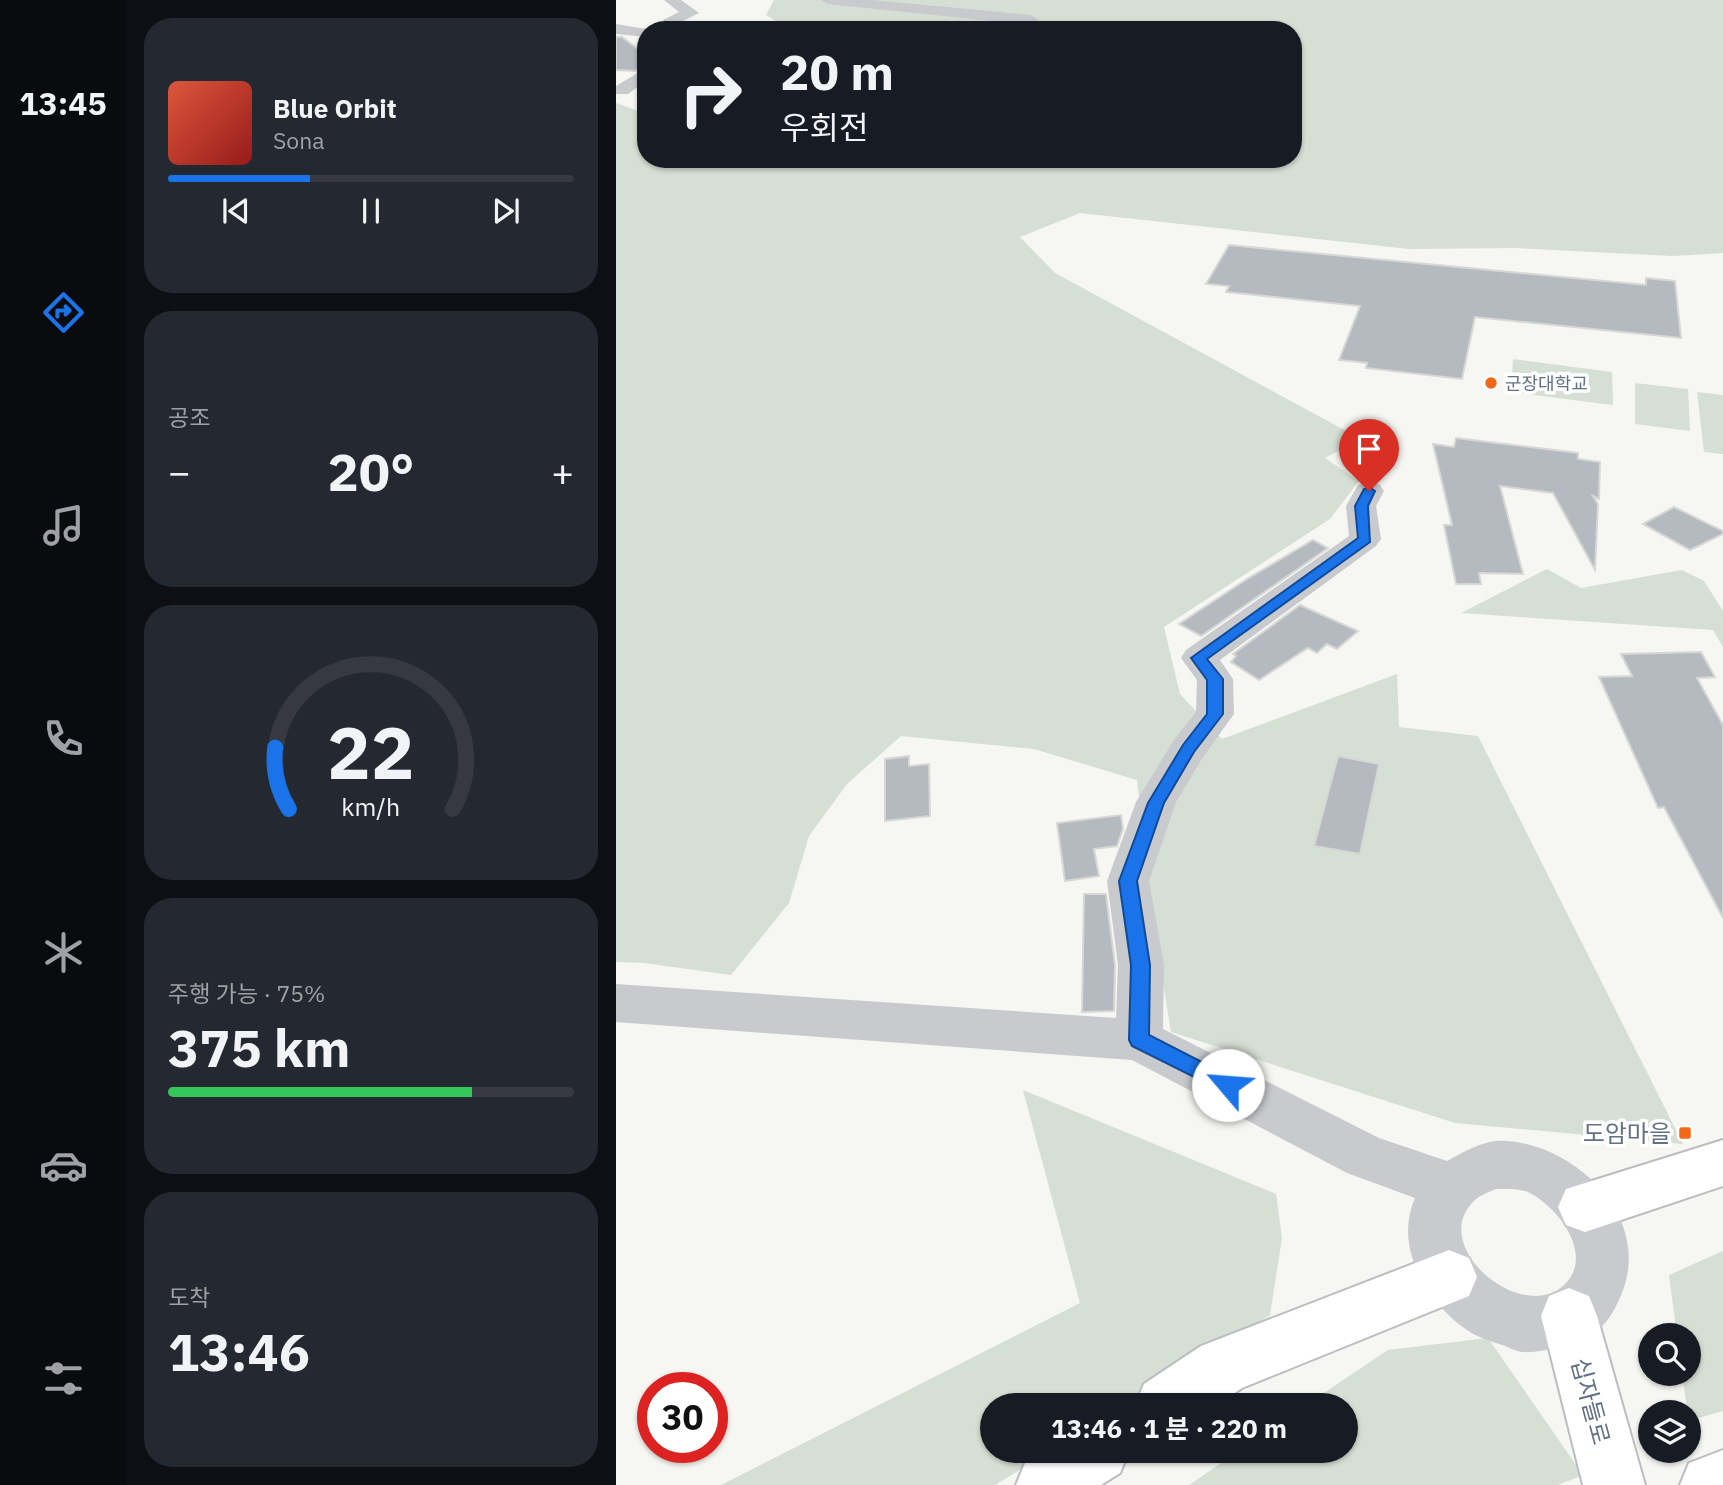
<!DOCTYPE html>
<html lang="ko">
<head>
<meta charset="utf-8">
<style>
  :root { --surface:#171b24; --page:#242831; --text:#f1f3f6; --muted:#9ea1a6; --line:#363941; --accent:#1a73e8 }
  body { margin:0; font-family:"IBM Plex Sans","Noto Sans KR",sans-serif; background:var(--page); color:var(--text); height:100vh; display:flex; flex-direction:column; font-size:26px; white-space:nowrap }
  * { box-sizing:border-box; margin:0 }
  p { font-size:23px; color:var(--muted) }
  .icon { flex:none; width:38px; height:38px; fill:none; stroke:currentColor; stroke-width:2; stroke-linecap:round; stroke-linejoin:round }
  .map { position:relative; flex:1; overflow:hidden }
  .sheet { display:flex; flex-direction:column; gap:18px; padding:18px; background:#0d0f14; width:490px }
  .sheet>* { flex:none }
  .hud { position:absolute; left:21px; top:21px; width:665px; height:147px; border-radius:28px; box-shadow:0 2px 5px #0004; background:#171b24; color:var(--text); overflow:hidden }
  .buttons { position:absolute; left:1022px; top:1323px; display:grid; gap:14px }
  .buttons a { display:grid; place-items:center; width:63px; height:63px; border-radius:50%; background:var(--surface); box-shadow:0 2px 5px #0004; font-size:35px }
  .speed { position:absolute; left:21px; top:1372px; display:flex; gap:14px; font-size:35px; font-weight:700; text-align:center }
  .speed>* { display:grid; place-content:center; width:91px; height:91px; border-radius:50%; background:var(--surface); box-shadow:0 2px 5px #0004; line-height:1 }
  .speed .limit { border:10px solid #d22; background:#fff; color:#111 }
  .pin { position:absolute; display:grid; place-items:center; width:60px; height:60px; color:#fff; margin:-72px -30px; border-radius:50% 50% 50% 0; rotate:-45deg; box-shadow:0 0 7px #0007 }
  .pin .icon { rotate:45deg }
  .me { position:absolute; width:77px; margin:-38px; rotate:297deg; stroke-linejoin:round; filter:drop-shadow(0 0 5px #0008) }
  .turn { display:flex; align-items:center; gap:24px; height:147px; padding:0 28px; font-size:32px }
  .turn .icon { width:91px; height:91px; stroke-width:2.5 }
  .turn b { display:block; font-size:49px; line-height:60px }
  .big { font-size:52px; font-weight:700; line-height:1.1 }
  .sheet .widget { flex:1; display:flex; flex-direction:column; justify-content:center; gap:10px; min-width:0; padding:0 24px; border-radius:28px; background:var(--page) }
  .sheet .dial { align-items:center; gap:0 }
  .dial svg { height:182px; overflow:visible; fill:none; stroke:var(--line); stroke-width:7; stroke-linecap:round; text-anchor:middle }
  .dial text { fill:var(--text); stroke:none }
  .song { display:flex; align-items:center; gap:21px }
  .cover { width:84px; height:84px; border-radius:10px; background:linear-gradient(135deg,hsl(10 70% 55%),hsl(0 70% 35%)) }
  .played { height:7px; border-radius:4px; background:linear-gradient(90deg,var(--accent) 35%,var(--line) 35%) }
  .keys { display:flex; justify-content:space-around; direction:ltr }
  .heat { display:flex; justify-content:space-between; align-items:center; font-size:38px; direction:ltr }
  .charge { height:10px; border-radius:5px; background:linear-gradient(90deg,#34c759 75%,var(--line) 0) }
  .trip { position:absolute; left:364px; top:1393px; width:378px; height:70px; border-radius:35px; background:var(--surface); box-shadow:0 2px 5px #0004; font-weight:700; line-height:70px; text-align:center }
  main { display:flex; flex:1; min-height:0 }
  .menu { display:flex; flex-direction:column; width:126px; justify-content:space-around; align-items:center; background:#090b0e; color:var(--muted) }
  .menu .icon { width:49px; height:49px }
  .menu .active { color:var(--accent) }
  .menu b { font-size:32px; color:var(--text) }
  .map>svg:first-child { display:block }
  .green { fill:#d6dfd3 }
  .building { fill:#b5bac0; stroke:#d7d8d5; stroke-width:2 }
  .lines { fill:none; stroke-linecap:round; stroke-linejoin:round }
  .major-casing { stroke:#babdc1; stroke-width:4 }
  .minor { fill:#c8cace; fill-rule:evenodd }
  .major { fill:#fff; fill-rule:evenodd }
  .route { fill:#1a73e8; stroke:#114b97; stroke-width:2 }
  .poi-dot { fill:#f16818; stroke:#fff; stroke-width:2.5 }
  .labels { text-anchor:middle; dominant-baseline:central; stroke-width:7; stroke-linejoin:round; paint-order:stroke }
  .far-poi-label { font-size:18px; fill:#637186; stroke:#fff; text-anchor:start }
  .near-poi-label { font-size:24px; fill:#637186; stroke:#fff; text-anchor:end }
  .near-street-label { font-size:24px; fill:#637186; stroke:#fff }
</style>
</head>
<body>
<main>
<nav class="menu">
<b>13:45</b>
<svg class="icon active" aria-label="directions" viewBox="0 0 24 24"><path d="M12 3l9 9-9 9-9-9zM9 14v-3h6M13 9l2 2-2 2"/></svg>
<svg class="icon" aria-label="music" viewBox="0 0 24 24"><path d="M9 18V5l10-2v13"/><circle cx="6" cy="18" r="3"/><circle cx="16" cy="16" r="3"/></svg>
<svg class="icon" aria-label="phone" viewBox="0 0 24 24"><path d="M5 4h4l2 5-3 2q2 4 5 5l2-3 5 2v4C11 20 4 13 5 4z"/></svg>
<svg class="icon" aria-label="climate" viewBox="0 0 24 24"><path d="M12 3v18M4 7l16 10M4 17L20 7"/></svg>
<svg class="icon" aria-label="car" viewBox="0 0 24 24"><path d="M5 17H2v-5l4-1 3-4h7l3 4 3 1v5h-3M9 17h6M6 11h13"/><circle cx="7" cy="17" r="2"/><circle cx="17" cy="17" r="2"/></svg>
<svg class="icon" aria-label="filters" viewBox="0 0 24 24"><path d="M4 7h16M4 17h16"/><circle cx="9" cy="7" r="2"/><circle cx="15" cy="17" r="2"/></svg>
</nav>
<section class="sheet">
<div class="widget">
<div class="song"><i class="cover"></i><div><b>Blue Orbit</b><p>Sona</p></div></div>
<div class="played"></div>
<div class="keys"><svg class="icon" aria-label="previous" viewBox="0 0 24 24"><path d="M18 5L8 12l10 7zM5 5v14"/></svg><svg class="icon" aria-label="pause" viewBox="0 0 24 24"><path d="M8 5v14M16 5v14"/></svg><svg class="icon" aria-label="next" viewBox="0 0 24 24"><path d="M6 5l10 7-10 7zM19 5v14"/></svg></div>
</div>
<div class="widget"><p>공조</p>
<div class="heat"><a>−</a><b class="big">20°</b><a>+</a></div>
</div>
<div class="widget dial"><svg viewBox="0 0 100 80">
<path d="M14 69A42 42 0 1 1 86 69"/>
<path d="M14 69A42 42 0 0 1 8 42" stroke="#1a73e8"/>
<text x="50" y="56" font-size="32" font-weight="700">22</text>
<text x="50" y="72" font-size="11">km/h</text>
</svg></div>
<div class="widget"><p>주행 가능 · 75%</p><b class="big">375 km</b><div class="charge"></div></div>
<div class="widget"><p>도착</p><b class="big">13:46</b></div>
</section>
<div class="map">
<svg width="1107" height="1485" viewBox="0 0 1107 1485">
  <rect width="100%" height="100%" fill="#f6f6f2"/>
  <g class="green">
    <polygon points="158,0 1107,0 1107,253 1056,256 898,248 793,249 464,213 404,237 439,273 745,439 709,458 743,481 714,519 548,627 564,694 606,739 781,674 783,727 862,736 1067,1144 839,1123 555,1032 537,921 521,780 418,749 285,736 231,784 193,836 173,903 115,975 28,963 0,962 0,103 25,112 30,109 30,159 677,159 677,30 164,30 168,26 150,15"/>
    <polygon points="897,359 996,372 997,405 895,392"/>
    <polygon points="1019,383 1072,389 1074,431 1019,424"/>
    <polygon points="1081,392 1107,395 1107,454 1088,452"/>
    <polygon points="931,569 965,588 1066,570 1088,581 1107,611 1107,647 1097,630 845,613"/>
    <polygon points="407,1090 660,1194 666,1238 654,1315 508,1405 376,1405 376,1451 435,1451 379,1485 105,1485 464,1303"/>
    <polygon points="1107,1251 1107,1411 1073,1421 1066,1374 1073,1374 1073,1335 1061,1335 1053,1275"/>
    <polygon points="872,1338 967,1475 942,1485 573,1485 623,1451 730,1451 730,1405 690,1405 772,1350"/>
  </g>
  <g class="building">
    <polygon points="0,37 6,37 30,55 30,66 19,71 0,70"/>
    <polygon points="613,245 1030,285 1030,278 1059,281 1065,338 859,317 846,379 750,368 751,363 723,360 744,306 610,292 613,286 590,284"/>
    <polygon points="840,438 962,453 962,459 984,462 983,499 977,496 982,504 979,570 937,493 884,486 907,574 863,573 865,584 840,584 828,525 836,525 817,444 838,447"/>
    <polygon points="1058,507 1107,531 1107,534 1074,550 1027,524"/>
    <polygon points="697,540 712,548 585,636 563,624 631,579"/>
    <polygon points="684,605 742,631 721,649 711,644 701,653 692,648 643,680 615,662 620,656 617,654"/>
    <polygon points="1085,652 1099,677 1081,678 1107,725 1107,918 1048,807 1042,808 983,677 1016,676 1005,654"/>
    <polygon points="293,756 293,766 313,764 314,816 269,821 269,759"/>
    <polygon points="722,756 763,764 744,854 698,846"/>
    <polygon points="505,815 507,829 501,846 478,849 483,876 449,881 441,823"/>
    <polygon points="468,894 490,894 499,965 498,1011 466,1012"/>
  </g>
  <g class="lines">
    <g class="major-casing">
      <g id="major">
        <polygon points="1107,1140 1107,1186 969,1232 950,1225 942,1207 950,1189"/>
        <polygon points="833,1250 853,1258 861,1277 853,1296 626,1388 601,1405 519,1405 528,1384 585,1346"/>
        <polygon points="953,1288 973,1296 981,1316 1029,1485 967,1485 925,1316 933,1296"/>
        <polygon points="1107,1450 1107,1485 1064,1485 1073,1463"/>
        <polygon points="428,1451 513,1451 504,1473 485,1485 400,1485 409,1463"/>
      </g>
    </g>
    <g class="minor">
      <polygon points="48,0 65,0 83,13 67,21 70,25 66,30 50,30 53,26 47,20 63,12"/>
      <polygon points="205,0 257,0 415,15 423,20 415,25 212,4"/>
      <polygon points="0,24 36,30 30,30 30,37 0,34"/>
      <polygon points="30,68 30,81 12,94 0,94 0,86"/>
      <path d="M753 482 764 485 768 491 760 506 765 539 760 546 604 660 617 679 618 714 587 757 560 802 533 881 548 965 547 1029 763 1138 831 1161C844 1154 859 1145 874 1142 891 1138 912 1144 927 1149 985 1172 1032 1232 1005 1295 1001 1305 996 1315 989 1323 981 1332 969 1337 957 1342 942 1348 923 1353 906 1352 899 1351 892 1347 886 1345 874 1341 861 1337 851 1330 811 1303 777 1247 799 1198L731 1173 516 1060 0 1022V984L500 1018 502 965 491 881 520 802 558 740 580 712 581 680 565 658 570 650 733 536 730 506 742 485ZM880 1189C890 1189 903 1188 912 1192 941 1206 979 1254 949 1284 908 1326 812 1248 857 1202 862 1196 873 1192 880 1189Z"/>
    </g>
    <use href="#major" class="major"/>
  </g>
  <polygon class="route" points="753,487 759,491 752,506 754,542 591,659 607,679 607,714 578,752 548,803 521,881 534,965 533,1035 619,1079 622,1085 619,1091 612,1094 516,1046 513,1040 515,965 503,881 532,803 567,745 591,714 591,680 575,658 742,538 739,506 748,489"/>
  <g class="poi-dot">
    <circle cx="875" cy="383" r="7"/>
    <rect x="1062" y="1126" width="14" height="14" rx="3.5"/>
  </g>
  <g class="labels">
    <g class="far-poi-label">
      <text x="889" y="383">군장대학교</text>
    </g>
    <g class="near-poi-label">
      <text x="1055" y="1133">도암마을</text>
    </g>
    <g class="near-street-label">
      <text transform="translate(975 1401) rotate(75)">십자들로</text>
    </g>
  </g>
</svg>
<div class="buttons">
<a><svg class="icon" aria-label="search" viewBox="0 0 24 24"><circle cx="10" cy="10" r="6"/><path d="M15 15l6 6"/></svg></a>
<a><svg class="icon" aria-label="layers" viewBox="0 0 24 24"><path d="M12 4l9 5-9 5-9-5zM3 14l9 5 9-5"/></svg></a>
</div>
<div class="speed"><div class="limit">30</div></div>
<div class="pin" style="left:753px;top:491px;background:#d93025"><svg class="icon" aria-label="arrive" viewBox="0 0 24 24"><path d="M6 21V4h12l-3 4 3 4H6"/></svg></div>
<svg class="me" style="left:612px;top:1085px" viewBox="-20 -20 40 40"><circle r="19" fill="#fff"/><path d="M0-13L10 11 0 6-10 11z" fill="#1a73e8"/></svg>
<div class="trip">13:46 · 1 분 · 220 m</div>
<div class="hud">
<div class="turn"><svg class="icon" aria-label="right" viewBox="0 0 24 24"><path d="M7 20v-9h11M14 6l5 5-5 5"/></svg><div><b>20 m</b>우회전</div></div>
</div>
</div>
</main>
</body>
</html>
